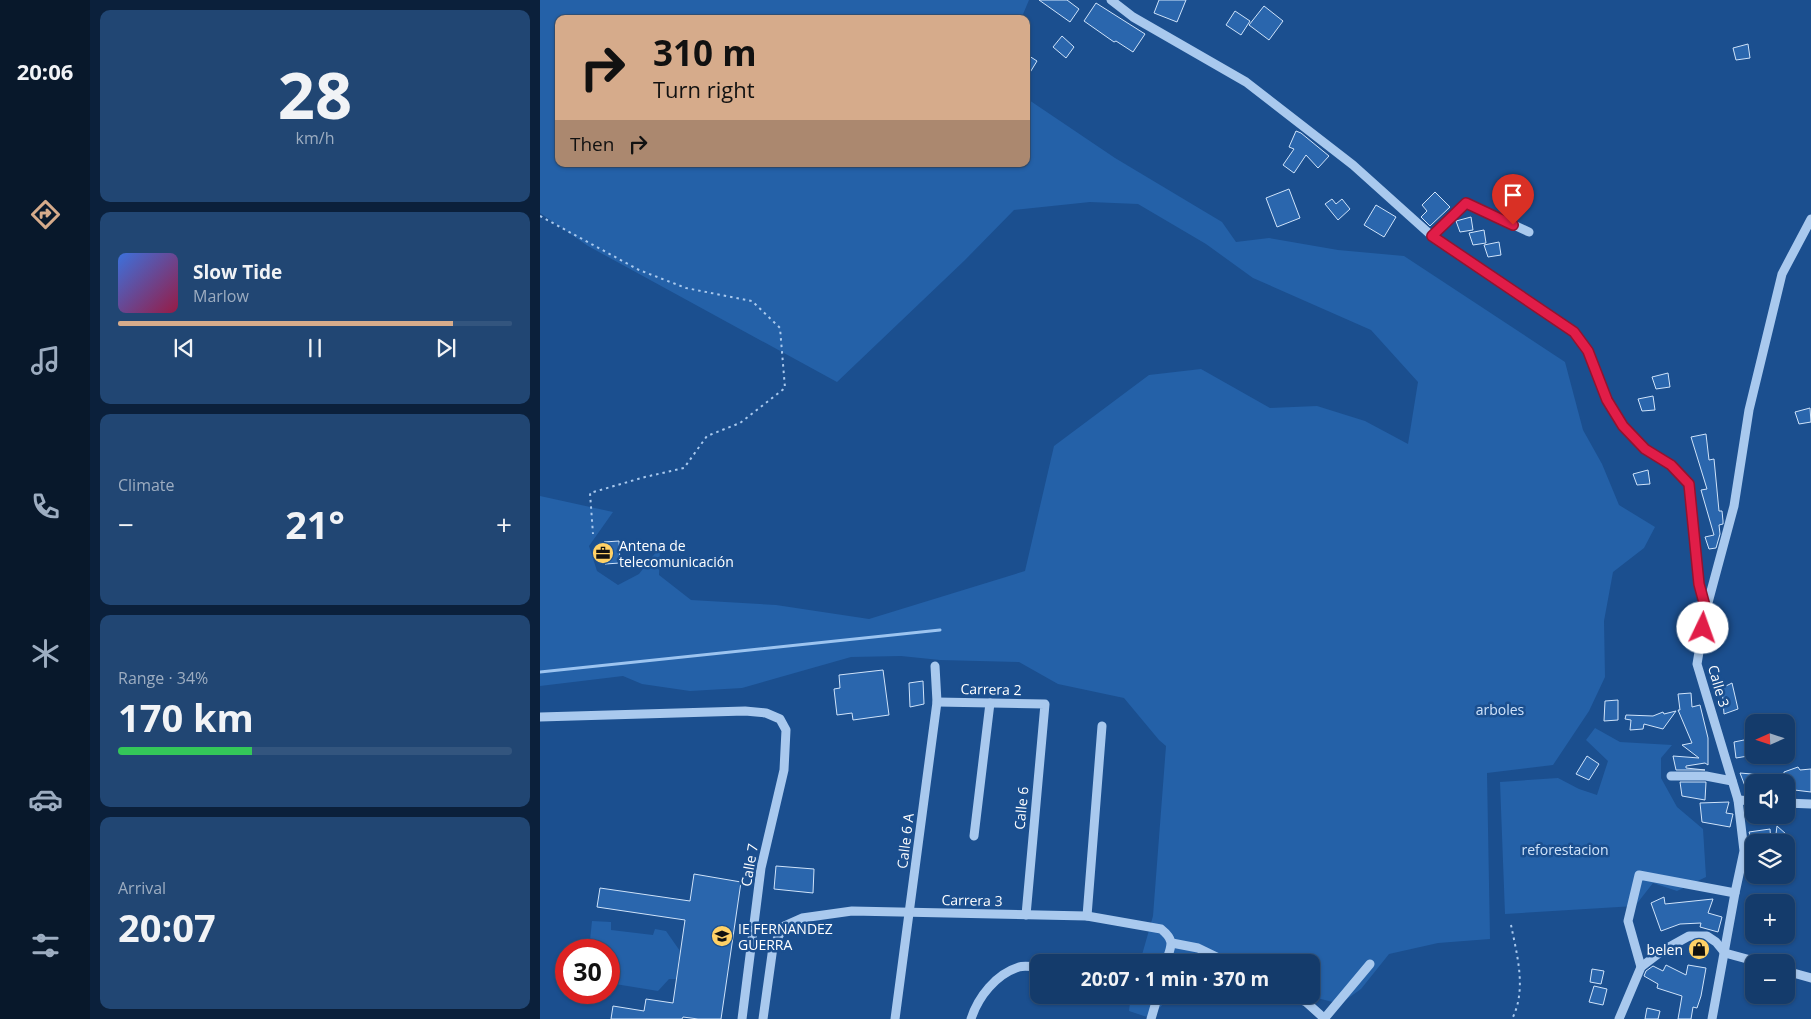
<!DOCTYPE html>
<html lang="en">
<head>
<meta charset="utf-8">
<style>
  :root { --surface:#143b6b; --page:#214673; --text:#f1f3f6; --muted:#9dadc1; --line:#33557e; --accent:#d6ab8b }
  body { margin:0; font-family:"Open Sans",sans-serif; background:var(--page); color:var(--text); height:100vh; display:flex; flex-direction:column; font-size:19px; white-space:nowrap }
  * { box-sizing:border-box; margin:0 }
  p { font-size:16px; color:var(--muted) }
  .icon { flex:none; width:28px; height:28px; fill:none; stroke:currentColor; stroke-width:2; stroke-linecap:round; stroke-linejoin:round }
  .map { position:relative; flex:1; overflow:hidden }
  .sheet { display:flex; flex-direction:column; gap:10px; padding:10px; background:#0b203b; width:450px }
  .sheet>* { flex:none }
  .hud { position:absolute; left:15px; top:15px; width:475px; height:152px; border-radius:10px; box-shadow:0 1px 4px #0004,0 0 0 1px var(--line); background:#d6ab8b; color:#111; overflow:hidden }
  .needle { width:32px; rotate:267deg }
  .tools { position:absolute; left:1205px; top:714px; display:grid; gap:10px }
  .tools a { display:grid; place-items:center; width:50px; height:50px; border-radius:10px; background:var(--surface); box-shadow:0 1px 4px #0004,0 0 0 1px var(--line); font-size:25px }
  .speed { position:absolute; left:15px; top:939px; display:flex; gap:10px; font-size:25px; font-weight:700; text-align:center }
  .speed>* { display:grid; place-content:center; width:65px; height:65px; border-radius:50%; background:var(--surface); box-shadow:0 1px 4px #0004,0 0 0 1px var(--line); line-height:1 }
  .speed .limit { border:8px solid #d22; background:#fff; color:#111 }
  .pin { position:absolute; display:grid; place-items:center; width:42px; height:42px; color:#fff; margin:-51px -21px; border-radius:50% 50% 50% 0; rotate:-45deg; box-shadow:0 0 5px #0007 }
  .pin .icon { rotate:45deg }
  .me { position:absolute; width:55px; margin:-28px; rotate:3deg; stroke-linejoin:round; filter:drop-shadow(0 0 4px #0008) }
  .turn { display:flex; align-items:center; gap:18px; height:105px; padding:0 15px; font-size:22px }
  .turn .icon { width:65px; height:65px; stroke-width:2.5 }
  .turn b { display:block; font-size:35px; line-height:42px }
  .then { display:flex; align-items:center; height:48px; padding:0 15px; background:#0003; gap:10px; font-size:19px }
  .big { font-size:38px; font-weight:700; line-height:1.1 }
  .sheet .tile { flex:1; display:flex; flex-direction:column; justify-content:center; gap:8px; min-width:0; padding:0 18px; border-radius:10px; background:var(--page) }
  .sheet .dial { align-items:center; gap:0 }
  .dial b { font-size:65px; line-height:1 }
  .song { display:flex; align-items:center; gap:15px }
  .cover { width:60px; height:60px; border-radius:8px; background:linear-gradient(135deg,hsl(220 70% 55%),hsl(340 70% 35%)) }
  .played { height:5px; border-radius:2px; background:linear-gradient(90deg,var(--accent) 85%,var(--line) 85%) }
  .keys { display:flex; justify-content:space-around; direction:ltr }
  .heat { display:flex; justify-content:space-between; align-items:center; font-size:28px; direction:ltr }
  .charge { height:8px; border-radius:4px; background:linear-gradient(90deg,#34c759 34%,var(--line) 0) }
  .trip { position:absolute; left:490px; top:954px; width:290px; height:50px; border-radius:10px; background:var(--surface); box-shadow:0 1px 4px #0004,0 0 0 1px var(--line); font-weight:700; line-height:50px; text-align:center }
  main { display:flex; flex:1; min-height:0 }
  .tab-bar { display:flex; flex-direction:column; width:90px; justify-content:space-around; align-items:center; background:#08182b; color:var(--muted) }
  .tab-bar .icon { width:35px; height:35px }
  .tab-bar .selected { color:var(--accent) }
  .tab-bar b { font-size:22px; color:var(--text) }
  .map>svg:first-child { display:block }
  .green { fill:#2461a8 }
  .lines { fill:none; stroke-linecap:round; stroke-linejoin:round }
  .stream { stroke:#9cc4f0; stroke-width:3 }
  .building { fill:#2a66ad; stroke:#cfe3fa }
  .path { stroke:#a9c9ee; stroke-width:2; stroke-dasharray:2.5 4; stroke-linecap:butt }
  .minor { stroke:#a9c9ee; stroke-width:9 }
  .route-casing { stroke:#92132f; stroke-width:12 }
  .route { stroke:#e11d48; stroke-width:9 }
  .labels { text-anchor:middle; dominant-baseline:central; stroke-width:5; stroke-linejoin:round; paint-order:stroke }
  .poi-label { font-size:14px; fill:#fff; stroke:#1b4f8f; text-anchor:start }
  .street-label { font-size:14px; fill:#fff; stroke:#1b4f8f }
  .park-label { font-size:14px; fill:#cfe3fa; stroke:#1b4f8f }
</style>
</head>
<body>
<main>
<nav class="tab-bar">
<b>20:06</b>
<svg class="icon selected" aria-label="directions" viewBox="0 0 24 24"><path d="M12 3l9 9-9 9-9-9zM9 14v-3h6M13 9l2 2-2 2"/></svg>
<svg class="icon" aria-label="music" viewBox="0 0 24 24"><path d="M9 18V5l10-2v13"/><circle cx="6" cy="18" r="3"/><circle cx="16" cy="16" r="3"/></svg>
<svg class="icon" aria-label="phone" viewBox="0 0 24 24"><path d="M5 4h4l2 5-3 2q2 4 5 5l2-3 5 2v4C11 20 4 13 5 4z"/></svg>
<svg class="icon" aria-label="climate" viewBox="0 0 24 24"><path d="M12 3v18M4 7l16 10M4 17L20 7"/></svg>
<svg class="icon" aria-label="car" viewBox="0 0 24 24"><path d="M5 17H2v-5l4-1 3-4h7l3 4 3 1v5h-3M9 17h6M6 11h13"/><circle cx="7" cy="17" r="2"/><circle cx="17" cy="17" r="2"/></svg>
<svg class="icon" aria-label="filters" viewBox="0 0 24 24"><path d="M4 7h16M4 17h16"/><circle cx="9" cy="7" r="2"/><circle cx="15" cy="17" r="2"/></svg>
</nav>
<section class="sheet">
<div class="tile dial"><b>28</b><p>km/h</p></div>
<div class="tile">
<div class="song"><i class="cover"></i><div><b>Slow Tide</b><p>Marlow</p></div></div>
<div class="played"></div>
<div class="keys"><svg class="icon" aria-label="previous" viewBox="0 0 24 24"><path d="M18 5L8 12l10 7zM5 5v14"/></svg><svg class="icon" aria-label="pause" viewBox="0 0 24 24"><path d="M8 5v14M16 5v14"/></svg><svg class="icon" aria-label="next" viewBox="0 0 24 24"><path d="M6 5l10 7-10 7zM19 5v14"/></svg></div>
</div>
<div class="tile"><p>Climate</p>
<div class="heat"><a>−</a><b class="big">21°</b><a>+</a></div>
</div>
<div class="tile"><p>Range · 34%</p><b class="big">170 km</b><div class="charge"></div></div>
<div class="tile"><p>Arrival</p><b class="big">20:07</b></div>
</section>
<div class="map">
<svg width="1271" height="1019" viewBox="0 0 1271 1019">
  <rect width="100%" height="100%" fill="#1b4f8f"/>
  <g class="green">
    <polygon points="0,0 489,0 481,19 19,19 19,164 486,164 486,98 575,158 682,222 696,242 729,238 798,250 864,256 1025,362 1043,430 1062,464 1079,505 1115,527 1104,548 1073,572 1064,621 1065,677 1049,711 1013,765 947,773 950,939 898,943 849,954 821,989 800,1004 766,995 771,995 771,962 704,962 694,953 654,954 649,962 600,962 613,916 626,746 619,740 584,698 518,684 479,662 400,660 361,656 311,657 202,688 150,691 102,684 83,676 0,686 0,496 73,512 49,546 57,571 78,585 99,574 120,547 119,575 151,600 236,605 329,619 485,571 514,446 609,375 661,369 730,408 777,406 825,421 868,444 878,382 831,330 713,278 666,244 598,204 550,202 474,210 425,260 297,382 48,246 0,213"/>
    <polygon points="1055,728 1080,742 1132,745 1121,758 1121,778 1137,807 1163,829 1166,877 1137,891 1113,883 1095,906 965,914 960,782 1018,778 1039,789 1057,795 1068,761 1046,740"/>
    <polygon points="52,921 71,922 71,930 113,935 115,929 126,931 140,951 136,979 129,979 118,991 69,983 69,950 49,950"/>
    <polygon points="591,995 630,995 626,1001 610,1018 589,1011"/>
  </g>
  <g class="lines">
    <polyline class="stream" points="0,672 400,630"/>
  </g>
  <g class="building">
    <polygon points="499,0 527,0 539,9 530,22"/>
    <polygon points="619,0 646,0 637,22 614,13"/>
    <polygon points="556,3 605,34 593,52 576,41 574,42 544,21"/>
    <polygon points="724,6 743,21 729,40 709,25"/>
    <polygon points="695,11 710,21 701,35 686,25"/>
    <polygon points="522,36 534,47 526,58 513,47"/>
    <polygon points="1208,44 1210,58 1196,60 1193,48"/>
    <polygon points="486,54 497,61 486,79"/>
    <polygon points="756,131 761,133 789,156 778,168 766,155 754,173 743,165 754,149 749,147"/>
    <polygon points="749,189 760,218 737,227 726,198"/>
    <polygon points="895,192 910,207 890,226 881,217 887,211 882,205"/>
    <polygon points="792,199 796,204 802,199 810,209 798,220 785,204"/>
    <polygon points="836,205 856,217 844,237 824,225"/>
    <polygon points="931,217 933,230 920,232 916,221"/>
    <polygon points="944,230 946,243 933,245 929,233"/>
    <polygon points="959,242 961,255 948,257 944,245"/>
    <polygon points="1128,373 1130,387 1116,389 1112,377"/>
    <polygon points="1113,396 1115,410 1102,411 1098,399"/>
    <polygon points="1270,408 1271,422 1259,424 1255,412"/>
    <polygon points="1166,434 1169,460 1174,459 1179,511 1182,511 1183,521 1183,524 1179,525 1180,534 1176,548 1169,549 1165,537 1174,535 1161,490 1167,489 1151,437"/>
    <polygon points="1108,470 1110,484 1097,485 1093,474"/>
    <polygon points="79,541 80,563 65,564 64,542"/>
    <polygon points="343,670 349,715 313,720 312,713 297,715 294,689 300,688 299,675"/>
    <polygon points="383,681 384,704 370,707 369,683"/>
    <polygon points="1192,683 1198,709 1184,714 1182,688"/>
    <polygon points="1151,693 1152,707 1160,705 1168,738 1168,765 1165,763 1146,766 1146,768 1165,770 1136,770 1133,756 1159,758 1142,745 1152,743 1138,710 1140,710 1138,694"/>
    <polygon points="1078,700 1078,720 1064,721 1065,701"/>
    <polygon points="1136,711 1123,729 1104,724 1103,729 1090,730 1091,720 1085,719 1086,715 1113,716 1123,712 1124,714"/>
    <polygon points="1209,739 1214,755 1196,758 1194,742"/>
    <polygon points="1047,756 1059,764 1049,780 1036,774"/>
    <polygon points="1258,767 1260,770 1271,769 1271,792 1246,789 1246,782 1243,782 1244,772"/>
    <polygon points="1200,773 1235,776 1235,782 1214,782 1214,786 1205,786"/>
    <polygon points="1140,782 1166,782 1165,800 1142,796"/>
    <polygon points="1189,802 1186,813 1193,814 1190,827 1162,822 1160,803"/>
    <polygon points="1237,826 1255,842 1235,842"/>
    <polygon points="1230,829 1231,842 1212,842 1209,832"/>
    <polygon points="236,866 274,869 273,893 234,889"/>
    <polygon points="154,874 201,882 181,1019 158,1019 143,1017 142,1019 71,1019 73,1006 104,1011 106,999 133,1003 145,920 57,907 60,888 150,901"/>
    <polygon points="1124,897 1125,904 1173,899 1168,913 1182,917 1178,932 1160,927 1161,923 1140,924 1121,931 1111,903"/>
    <polygon points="1126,965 1146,975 1148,965 1166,968 1161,996 1157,1008 1153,1007 1151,1019 1138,1019 1142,996 1117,988 1118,984 1104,976 1106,971 1113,966 1123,971"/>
    <polygon points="1052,969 1064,971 1061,984 1050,982"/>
    <polygon points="1054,986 1067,989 1063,1005 1049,1002"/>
    <polygon points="1107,1008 1120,1011 1118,1019 1105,1019"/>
  </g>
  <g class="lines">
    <g class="path">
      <polyline points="0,216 99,270 146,288 212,301 240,328 245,388 200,423 167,436 144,468 105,477 50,493 53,534"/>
      <path d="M971 925C977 955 987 990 972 1019"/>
    </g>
    <g class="minor">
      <polyline points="571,0 593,17 706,82 813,165 892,236 1034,332 1048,351 1067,400 1083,426 1105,449 1131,465 1149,484 1159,584 1166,610"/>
      <polyline points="892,236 926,203 989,232"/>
      <polyline points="397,702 505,704 486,915"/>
      <polyline points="0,717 205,711 226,713 240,719 246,730 244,770 221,868 202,1019"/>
      <polyline points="1131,776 1166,776 1192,781"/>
      <polyline points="1198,800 1214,801"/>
      <polyline points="1246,803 1271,804"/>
      <polyline points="434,836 450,703"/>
      <polyline points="547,916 562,726"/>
      <polyline points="632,943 658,948 687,962"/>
      <polyline points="1101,967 1088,921 1099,875 1195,893"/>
      <polyline points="1246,971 1271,978"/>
      <polyline points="752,995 766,1002 785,1019"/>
      <path d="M223 1019 233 947 244 926 262 918 312 911 547 916 621 929C636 941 631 946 626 962"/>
      <polyline points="355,1019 397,702 395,666"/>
      <path d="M431 1019C438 997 456 974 479 967 484 965 493 967 499 967"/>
      <polyline points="611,1019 618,995"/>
      <polyline points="784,1019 830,964"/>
      <polyline points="1079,1019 1101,967 1122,951 1149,936 1167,936 1176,942 1185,953 1218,962"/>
      <polyline points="1172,1019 1195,893 1204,851 1198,800 1157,664 1166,610 1194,506 1209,410 1242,274 1271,219"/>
    </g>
  </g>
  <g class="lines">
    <g class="route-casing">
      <polyline id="route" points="973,225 926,203 892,236 1034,332 1048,351 1067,400 1083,426 1105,449 1131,465 1149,484 1159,584 1166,610 1163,628"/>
    </g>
    <use href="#route" class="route"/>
  </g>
  <defs>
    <g id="office-disc" transform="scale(1.125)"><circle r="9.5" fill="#ffd166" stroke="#1b4f8f"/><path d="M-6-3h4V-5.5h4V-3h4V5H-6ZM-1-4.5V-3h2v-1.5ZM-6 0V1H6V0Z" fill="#111"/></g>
    <g id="university-disc" transform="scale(1.125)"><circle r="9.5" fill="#ffd166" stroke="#1b4f8f"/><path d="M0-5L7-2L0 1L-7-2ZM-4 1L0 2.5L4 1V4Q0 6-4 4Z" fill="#111"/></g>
    <g id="shop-disc" transform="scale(1.125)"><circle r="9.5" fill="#ffd166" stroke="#1b4f8f"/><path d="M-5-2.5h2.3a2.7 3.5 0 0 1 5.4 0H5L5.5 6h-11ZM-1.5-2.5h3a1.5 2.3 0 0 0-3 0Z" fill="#111"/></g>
  </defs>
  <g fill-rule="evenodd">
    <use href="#office-disc" x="63" y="553"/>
    <use href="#university-disc" x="182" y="936"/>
    <use href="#shop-disc" x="1159" y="949"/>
  </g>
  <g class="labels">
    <g class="poi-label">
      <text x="79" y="545">Antena de<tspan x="79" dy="16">telecomunicación</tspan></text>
      <text x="198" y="928">IE FERNANDEZ<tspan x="198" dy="16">GUERRA</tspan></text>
      <text x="1143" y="949" text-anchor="end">belen</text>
    </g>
    <g class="street-label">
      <text transform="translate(1179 686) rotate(74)">Calle 3</text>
      <text transform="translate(451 689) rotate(1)">Carrera 2</text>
      <text transform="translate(481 808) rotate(-85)">Calle 6</text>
      <text transform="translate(365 841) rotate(-83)">Calle 6 A</text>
      <text transform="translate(209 865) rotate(-80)">Calle 7</text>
      <text transform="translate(432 900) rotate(1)">Carrera 3</text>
    </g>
    <g class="park-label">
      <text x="960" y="709">arboles</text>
      <text x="1025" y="849">reforestacion</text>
    </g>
  </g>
</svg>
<div class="tools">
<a><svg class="needle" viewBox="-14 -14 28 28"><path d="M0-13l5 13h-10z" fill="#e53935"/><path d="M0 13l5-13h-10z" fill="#9dadc1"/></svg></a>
<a><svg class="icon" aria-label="sound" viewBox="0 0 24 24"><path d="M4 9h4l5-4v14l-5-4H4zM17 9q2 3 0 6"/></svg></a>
<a><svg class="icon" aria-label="layers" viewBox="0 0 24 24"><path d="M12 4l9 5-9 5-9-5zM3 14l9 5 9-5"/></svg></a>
<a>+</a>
<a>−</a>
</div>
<div class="speed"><div class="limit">30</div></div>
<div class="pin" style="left:973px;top:225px;background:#d93025"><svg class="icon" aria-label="arrive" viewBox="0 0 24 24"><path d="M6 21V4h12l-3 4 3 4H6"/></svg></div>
<svg class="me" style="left:1163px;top:628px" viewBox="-20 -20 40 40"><circle r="19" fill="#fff"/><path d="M0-13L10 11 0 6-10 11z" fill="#e11d48"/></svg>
<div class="trip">20:07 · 1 min · 370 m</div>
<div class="hud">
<div class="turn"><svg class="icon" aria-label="right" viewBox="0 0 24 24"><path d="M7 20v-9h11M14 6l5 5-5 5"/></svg><div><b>310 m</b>Turn right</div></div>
<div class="then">Then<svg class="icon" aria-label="right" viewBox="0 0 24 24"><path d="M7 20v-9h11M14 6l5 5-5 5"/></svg></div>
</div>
</div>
</main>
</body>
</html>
